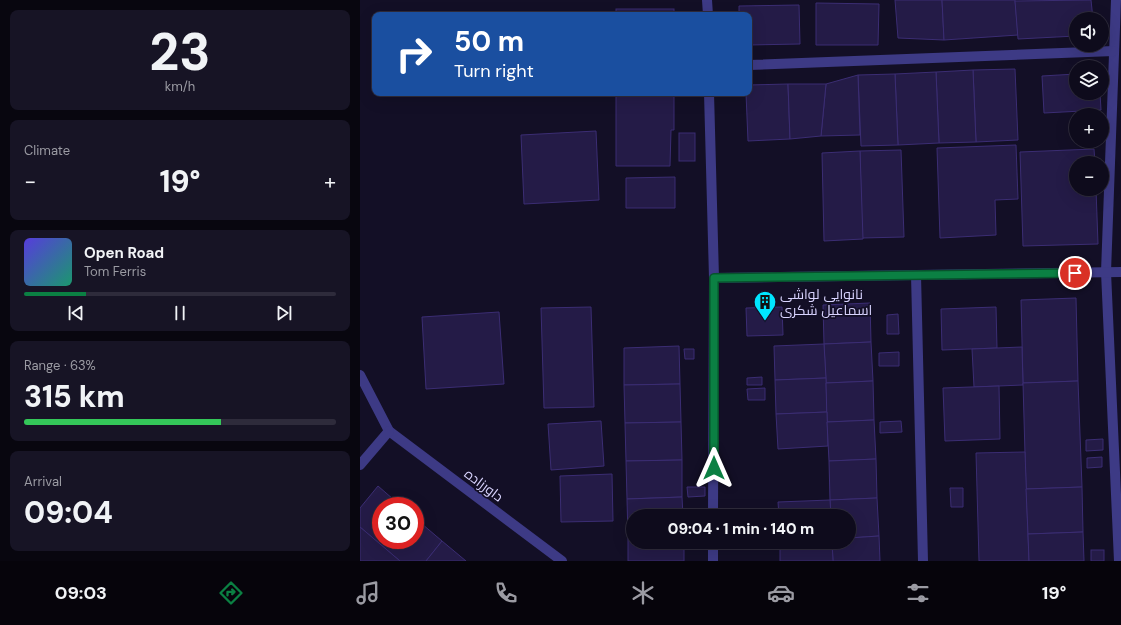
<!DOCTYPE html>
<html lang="en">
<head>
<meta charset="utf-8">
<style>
  :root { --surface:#0e0b1c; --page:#171425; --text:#f1f3f6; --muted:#9b9ba3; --line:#2e2b3b; --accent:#0b8043 }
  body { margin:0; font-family:"DM Sans",Cairo,sans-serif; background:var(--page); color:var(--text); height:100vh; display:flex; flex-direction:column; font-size:15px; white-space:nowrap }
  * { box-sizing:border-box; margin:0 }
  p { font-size:13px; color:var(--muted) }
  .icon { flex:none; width:22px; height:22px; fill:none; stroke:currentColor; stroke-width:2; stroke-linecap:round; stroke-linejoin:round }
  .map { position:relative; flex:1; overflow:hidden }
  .drawer { display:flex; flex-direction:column; gap:10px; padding:10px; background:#08060f; width:360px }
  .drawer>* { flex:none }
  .hud { position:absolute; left:12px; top:12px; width:380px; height:84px; border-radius:8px; box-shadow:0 4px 16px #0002,0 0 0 1px var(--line); background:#1a4fa0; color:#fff; overflow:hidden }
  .fabs { position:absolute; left:709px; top:12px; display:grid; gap:8px }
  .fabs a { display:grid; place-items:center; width:40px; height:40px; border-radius:50%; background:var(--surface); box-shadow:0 4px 16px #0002,0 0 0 1px var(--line); font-size:20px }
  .speed { position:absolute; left:12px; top:497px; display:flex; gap:8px; font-size:20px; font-weight:700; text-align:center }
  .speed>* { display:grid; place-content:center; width:52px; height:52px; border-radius:50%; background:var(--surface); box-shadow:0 4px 16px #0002,0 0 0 1px var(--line); line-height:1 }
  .speed .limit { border:6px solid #d22; background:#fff; color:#111 }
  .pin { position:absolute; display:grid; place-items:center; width:34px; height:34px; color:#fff; margin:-17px; border:2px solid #fff; border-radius:50%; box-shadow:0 1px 4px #0007 }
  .me { position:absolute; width:44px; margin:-22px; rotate:0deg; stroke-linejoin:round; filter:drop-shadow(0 0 3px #0008) }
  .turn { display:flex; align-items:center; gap:14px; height:84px; padding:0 16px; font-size:18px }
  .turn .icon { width:52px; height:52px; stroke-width:2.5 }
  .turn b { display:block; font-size:28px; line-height:34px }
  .big { font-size:30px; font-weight:800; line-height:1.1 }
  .drawer .card { flex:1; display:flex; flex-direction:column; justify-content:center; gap:6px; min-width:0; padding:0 14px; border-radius:8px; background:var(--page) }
  .drawer .dial { align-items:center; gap:0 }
  .dial b { font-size:52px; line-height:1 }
  .song { display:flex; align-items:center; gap:12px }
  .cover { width:48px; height:48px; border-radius:6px; background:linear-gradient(135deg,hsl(250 70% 55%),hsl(160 70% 35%)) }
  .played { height:4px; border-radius:2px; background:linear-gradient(90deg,var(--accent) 20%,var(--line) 20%) }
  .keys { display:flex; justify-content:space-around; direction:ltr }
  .heat { display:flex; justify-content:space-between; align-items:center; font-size:22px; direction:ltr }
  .charge { height:6px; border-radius:3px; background:linear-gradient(90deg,#34c759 63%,var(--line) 0) }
  .trip { position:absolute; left:266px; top:509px; width:230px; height:40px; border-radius:20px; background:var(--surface); box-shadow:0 4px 16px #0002,0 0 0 1px var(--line); font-weight:800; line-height:40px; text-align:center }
  .tabs { display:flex; height:64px; justify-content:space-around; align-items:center; background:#06040b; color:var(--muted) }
  .tabs .icon { width:28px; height:28px }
  .tabs .on { color:var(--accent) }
  .tabs b { font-size:18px; color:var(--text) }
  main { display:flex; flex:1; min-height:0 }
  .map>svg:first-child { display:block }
  .building { fill:#241b47; stroke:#3b2d73 }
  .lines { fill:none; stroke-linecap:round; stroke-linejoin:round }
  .street { stroke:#3d3a85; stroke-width:10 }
  .route-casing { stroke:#07532c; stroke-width:10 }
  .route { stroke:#0b8043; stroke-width:7 }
  .labels { text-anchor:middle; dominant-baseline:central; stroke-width:3.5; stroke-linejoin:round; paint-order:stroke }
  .poi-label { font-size:14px; fill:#d9d4ff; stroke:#130f26; text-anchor:start }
  .street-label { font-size:14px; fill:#d9d4ff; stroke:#130f26 }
</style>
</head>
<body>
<main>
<section class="drawer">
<div class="card dial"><b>23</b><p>km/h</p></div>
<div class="card"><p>Climate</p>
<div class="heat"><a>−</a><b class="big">19°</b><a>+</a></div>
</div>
<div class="card">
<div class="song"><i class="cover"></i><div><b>Open Road</b><p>Tom Ferris</p></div></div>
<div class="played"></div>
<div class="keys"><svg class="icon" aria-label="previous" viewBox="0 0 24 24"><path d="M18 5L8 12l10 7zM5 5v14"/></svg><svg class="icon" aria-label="pause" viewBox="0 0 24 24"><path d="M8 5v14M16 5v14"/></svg><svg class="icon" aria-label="next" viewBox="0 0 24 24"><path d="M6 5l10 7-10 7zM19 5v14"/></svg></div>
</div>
<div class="card"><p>Range · 63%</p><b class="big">315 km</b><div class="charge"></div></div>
<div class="card"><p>Arrival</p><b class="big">09:04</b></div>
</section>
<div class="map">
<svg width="761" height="561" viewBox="0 0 761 561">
  <rect width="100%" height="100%" fill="#130f26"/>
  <g class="building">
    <polygon points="535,0 582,0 584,40 538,38"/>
    <polygon points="582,0 655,0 658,35 584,40"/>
    <polygon points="731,0 733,19 716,19 716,36 658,39 655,1"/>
    <polygon points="456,3 519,4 518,45 456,45"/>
    <polygon points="439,5 440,44 389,45 389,15 379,15 379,6"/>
    <rect x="256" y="9" width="58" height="6"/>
    <polygon points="655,69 658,140 616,142 613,70"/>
    <polygon points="613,70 616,142 579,143 576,72"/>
    <polygon points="576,72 579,143 538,145 535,74"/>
    <polygon points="535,74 538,145 501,146 498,75"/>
    <polygon points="716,74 716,93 740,93 741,110 684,113 682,76"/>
    <polygon points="498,75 500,135 461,136 466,84"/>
    <polygon points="428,84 430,139 388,141 386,93 389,93 389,85"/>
    <polygon points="428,84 466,84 461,136 430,139"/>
    <polygon points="256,93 314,93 314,130 311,130 310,166 256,166"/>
    <polygon points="236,131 239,200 164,204 161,135"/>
    <rect x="319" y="133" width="16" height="28"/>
    <polygon points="656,145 658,199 635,200 636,235 580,238 577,148"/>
    <polygon points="734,149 735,163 716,163 716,189 736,189 738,244 663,246 660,152"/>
    <polygon points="541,150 544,237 502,238 500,151"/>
    <polygon points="500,151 503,239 464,241 462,153"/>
    <polygon points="315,177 315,208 266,208 266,178"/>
    <polygon points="716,298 718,381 663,383 661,300"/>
    <polygon points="510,303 511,342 464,344 463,305"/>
    <polygon points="231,307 234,407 184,408 181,308"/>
    <polygon points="422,307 423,335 387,336 386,308"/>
    <polygon points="636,307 637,348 582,350 581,309"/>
    <polygon points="139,312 144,384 66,389 62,317"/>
    <polygon points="538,314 539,334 527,334 527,315"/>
    <polygon points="511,342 513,381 466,383 464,344"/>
    <polygon points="464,344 466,378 415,380 414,346"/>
    <polygon points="319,346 320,384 264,385 264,348"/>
    <polygon points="662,347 663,385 614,387 612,349"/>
    <polygon points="324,349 334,349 334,359 325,359"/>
    <polygon points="539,352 539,366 519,366 519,353"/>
    <polygon points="402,377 402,385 387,385 387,378"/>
    <polygon points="466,378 467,412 416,414 415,380"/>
    <polygon points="513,381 514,420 467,422 466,383"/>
    <polygon points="718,381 722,487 666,489 663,383"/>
    <polygon points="320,384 321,422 265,423 264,385"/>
    <polygon points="639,386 640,439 585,441 583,388"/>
    <polygon points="405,388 405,400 388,400 387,389"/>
    <polygon points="467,412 468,446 418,449 416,414"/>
    <polygon points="514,420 516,459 469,461 467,422"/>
    <polygon points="241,421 244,466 191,470 188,424"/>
    <polygon points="541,421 542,432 520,433 520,422"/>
    <polygon points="321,422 322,460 266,461 265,423"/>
    <polygon points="743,439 743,450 726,451 726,440"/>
    <polygon points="665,452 669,561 619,561 616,453"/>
    <polygon points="742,457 742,467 727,468 727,458"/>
    <polygon points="516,459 517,498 470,500 469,461"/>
    <polygon points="322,460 322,497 267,499 266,461"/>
    <polygon points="252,474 253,521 201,522 200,476"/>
    <polygon points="18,486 41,506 21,506 21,540 55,540 55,518 82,541 66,561 40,561 0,527 0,508"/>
    <polygon points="327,487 345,487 345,496 328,497"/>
    <polygon points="722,487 723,532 668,534 666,489"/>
    <polygon points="590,488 603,488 603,507 591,507"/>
    <polygon points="322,497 323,516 273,516 273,536 268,536 267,499"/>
    <polygon points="517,498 519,536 489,538 489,516 471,516 470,500"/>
    <polygon points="470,500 471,516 419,516 418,502"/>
    <polygon points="0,527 40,561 0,561"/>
    <polygon points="723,532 724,561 669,561 668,534"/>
    <polygon points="268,536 273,536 273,542 324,542 324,561 268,561"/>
    <polygon points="519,536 520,561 473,561 472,542 489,542 489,538"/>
    <polygon points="82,541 106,561 66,561"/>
    <polygon points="420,542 472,542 473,561 420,561"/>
    <rect x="731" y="550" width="13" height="11"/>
  </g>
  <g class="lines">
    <g class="street">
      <polyline points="347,0 348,15"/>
      <polyline points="756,0 746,272 759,561"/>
      <polyline points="389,65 754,51"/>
      <polyline points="349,93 354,278 353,516"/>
      <polyline points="556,275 563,561"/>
      <polyline points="354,278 761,272"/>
      <polyline points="0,375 29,431 202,561"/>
      <polyline points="0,465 29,431"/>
      <polyline points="353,561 353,542"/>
    </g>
  </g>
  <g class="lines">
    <g class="route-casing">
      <polyline id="route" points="354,468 354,278 715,273"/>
    </g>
    <use href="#route" class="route"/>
  </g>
  <defs>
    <g id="building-pin" transform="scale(1.15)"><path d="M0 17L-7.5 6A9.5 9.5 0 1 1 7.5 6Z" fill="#00e5ff" stroke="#130f26"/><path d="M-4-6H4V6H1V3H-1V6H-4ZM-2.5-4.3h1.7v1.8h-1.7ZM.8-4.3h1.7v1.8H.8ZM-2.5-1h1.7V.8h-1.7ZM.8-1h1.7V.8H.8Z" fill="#111"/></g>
  </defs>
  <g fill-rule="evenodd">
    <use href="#building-pin" x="405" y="302"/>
  </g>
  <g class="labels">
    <g class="poi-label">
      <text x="420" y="294">نانوایی لواشی<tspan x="420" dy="16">اسماعیل شکری</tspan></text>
    </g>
    <g class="street-label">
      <text transform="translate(124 485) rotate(37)">داورزاده</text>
    </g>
  </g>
</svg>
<div class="fabs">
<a><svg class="icon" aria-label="sound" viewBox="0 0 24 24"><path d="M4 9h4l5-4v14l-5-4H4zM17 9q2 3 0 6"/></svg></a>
<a><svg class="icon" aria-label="layers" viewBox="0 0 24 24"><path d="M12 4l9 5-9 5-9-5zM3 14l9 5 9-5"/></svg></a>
<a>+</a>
<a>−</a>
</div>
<div class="speed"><div class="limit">30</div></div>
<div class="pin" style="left:715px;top:273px;background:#d93025"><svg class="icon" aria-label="arrive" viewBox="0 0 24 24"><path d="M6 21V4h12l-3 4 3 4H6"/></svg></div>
<svg class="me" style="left:354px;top:468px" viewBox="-20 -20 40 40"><path d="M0-17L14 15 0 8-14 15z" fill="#0b8043" stroke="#fff" stroke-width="4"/></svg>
<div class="trip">09:04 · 1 min · 140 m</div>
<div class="hud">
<div class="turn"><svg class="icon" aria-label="right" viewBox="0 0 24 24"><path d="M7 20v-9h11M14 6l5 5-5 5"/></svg><div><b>50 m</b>Turn right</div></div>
</div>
</div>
</main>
<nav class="tabs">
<b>09:03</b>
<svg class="icon on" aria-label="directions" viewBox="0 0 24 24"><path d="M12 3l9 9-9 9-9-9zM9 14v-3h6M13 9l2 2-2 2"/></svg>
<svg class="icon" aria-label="music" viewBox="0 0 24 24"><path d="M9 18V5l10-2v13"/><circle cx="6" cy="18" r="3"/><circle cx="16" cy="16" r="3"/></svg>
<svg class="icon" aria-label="phone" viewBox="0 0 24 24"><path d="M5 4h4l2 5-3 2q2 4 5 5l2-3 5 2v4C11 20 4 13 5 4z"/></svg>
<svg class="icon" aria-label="climate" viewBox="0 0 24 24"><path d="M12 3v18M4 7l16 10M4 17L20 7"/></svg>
<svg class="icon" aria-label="car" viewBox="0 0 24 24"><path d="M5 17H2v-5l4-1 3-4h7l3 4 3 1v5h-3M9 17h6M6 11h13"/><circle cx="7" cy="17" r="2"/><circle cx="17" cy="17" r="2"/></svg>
<svg class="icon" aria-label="filters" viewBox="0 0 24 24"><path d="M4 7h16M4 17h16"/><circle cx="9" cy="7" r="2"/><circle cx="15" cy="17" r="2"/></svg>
<b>19°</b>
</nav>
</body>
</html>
